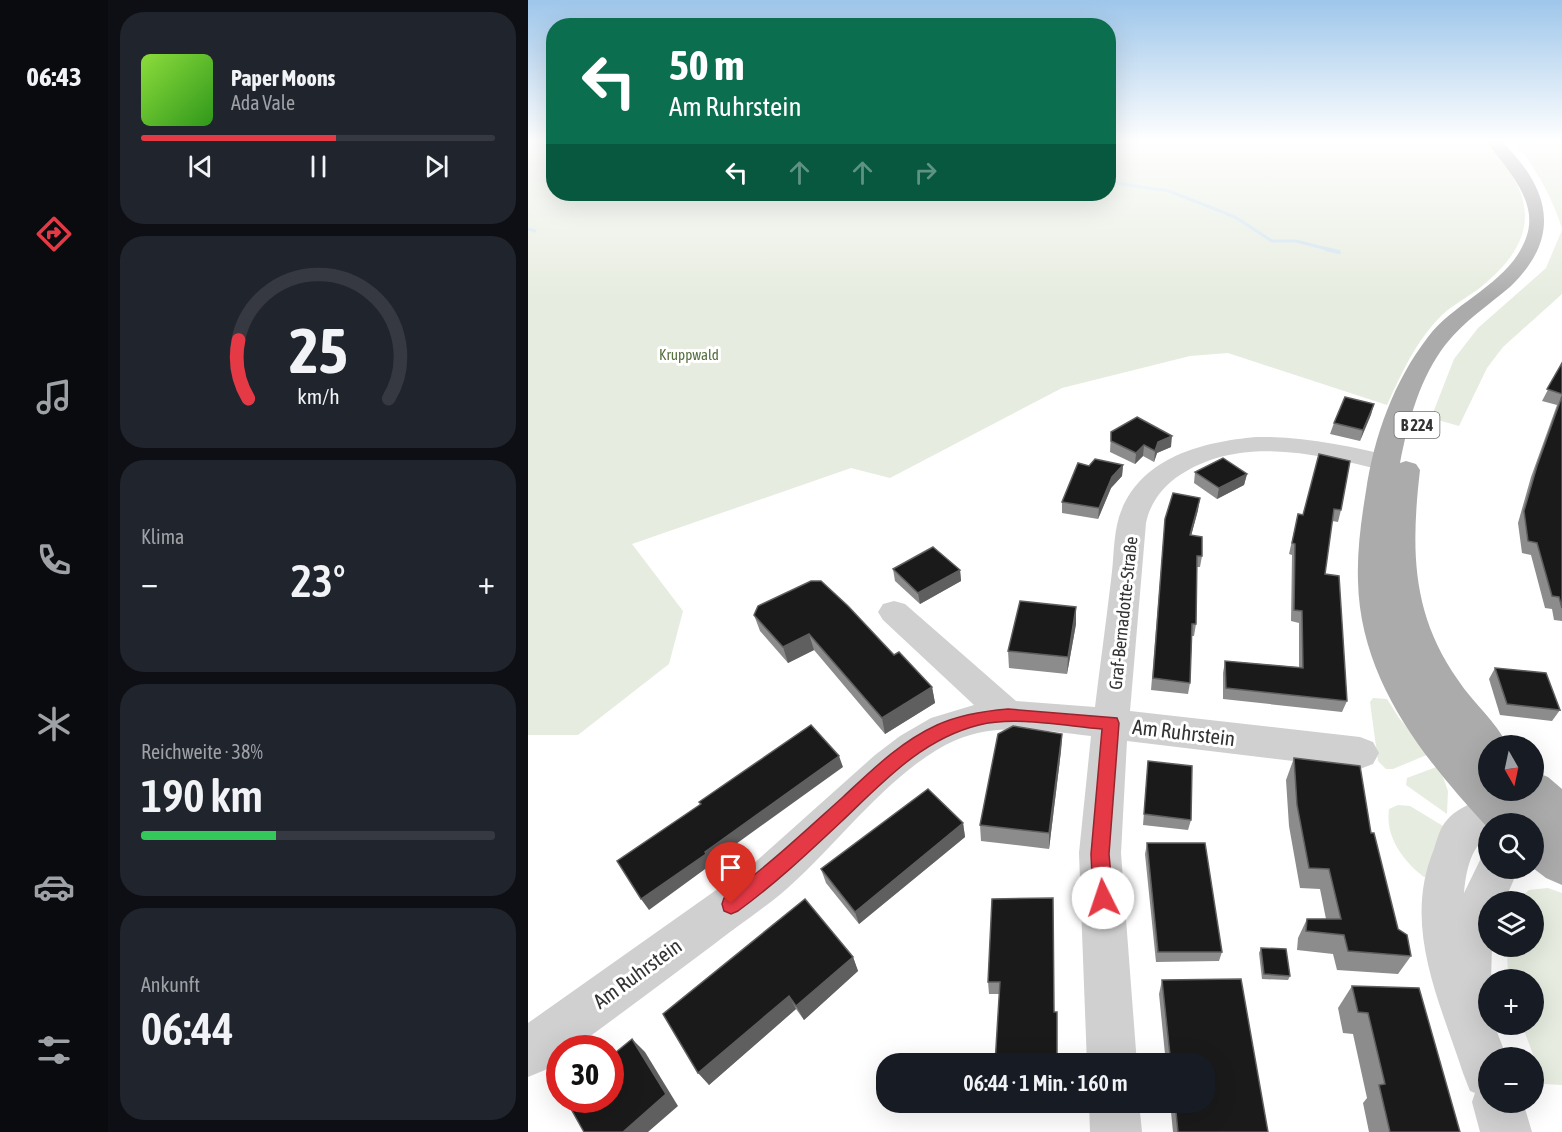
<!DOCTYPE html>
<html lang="de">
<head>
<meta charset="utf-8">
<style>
  :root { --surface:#171b24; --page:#20242c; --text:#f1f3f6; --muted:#9ea1a6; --line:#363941; --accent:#e63946 }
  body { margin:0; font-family:"Asap Condensed",sans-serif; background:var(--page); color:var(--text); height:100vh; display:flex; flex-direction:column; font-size:22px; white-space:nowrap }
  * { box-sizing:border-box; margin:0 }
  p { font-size:20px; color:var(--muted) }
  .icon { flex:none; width:33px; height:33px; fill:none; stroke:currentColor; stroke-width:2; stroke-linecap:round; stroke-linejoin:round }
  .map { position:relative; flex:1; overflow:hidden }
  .side { display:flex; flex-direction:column; gap:12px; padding:12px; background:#0d0f14; width:420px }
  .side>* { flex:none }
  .top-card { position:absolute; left:18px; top:18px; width:570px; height:183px; border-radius:24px; box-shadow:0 6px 24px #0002; background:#0b6e4f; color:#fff; overflow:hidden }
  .needle { width:39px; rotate:171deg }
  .buttons { position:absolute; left:950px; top:735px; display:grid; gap:12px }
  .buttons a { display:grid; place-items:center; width:66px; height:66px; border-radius:50%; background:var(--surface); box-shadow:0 6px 24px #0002; font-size:30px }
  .speed { position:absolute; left:18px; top:1035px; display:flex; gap:12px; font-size:30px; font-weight:700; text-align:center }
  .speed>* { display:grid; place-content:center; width:78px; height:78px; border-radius:50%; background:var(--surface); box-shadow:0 6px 24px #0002; line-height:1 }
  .speed .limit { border:9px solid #d22; background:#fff; color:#111 }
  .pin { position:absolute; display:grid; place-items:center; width:51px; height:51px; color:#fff; margin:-62px -26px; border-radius:50% 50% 50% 0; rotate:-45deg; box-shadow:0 0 6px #0007 }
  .pin .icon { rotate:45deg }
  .me { position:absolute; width:66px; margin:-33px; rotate:356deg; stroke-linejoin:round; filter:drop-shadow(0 0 4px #0008) }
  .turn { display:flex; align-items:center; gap:21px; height:126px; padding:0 24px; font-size:27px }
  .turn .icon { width:78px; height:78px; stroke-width:2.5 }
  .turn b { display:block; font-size:42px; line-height:51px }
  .lanes { display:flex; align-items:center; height:57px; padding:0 24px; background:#0003; justify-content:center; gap:30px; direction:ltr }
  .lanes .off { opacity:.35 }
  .big { font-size:45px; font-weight:600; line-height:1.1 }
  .side .tile { flex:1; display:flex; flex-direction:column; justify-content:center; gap:9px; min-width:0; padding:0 21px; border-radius:24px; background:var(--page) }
  .side .dial { align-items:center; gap:0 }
  .dial svg { height:156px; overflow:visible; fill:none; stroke:var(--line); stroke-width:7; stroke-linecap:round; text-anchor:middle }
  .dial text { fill:var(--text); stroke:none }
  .song { display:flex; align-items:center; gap:18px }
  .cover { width:72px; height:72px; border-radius:9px; background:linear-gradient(135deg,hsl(90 70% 55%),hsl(110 70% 35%)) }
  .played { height:6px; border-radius:3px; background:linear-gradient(90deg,var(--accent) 55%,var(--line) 55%) }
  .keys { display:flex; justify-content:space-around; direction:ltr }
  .heat { display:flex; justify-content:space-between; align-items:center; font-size:33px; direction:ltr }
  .charge { height:9px; border-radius:4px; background:linear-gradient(90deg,#34c759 38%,var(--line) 0) }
  .trip { position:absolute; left:348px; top:1053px; width:339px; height:60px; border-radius:24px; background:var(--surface); box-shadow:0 6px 24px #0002; font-weight:600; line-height:60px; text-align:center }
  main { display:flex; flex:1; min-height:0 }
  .menu { display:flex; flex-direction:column; width:108px; justify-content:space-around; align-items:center; background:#090b0e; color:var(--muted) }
  .menu .icon { width:42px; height:42px }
  .menu .selected { color:var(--accent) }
  .menu b { font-size:27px; color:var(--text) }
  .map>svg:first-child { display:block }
  .green { fill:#e6ecdf }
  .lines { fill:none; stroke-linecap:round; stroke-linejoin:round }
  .stream-far1 { stroke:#cfe2ee; stroke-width:3 }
  .stream { stroke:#cfe2ee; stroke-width:4 }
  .minor { fill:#d0d0d0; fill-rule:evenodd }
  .major { fill:#ababab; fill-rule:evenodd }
  .wall { fill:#8c8c8c }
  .shaded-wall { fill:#5f5f5f }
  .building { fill:#1a1a1a; stroke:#5f5f5f; stroke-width:1.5 }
  .route { fill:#e63946; stroke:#96252e; stroke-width:1.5 }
  .labels { text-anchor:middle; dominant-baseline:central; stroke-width:6; stroke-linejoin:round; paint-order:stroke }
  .far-park-label { font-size:15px; fill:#56703f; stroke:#fff }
  .shield { fill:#fff; stroke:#707070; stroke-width:1.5 }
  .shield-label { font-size:16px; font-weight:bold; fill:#333 }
  .street-label { font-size:18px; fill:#333; stroke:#fff }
  .near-street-label { font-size:21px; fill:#333; stroke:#fff }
</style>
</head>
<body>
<main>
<nav class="menu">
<b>06:43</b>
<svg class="icon selected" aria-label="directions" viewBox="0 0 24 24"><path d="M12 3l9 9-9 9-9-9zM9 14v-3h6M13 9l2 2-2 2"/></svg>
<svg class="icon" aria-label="music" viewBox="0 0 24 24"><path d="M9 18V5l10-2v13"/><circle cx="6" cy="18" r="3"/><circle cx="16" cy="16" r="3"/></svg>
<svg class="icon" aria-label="phone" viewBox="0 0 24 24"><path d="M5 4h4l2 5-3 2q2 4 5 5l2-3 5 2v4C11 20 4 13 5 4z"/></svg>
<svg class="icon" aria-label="climate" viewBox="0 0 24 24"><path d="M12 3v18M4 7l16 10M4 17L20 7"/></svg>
<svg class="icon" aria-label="car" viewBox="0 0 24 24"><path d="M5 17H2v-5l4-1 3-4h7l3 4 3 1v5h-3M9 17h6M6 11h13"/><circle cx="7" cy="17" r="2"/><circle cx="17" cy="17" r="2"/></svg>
<svg class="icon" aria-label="filters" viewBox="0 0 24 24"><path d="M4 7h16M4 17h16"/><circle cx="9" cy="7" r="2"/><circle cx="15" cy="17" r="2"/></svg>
</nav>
<section class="side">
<div class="tile">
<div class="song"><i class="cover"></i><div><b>Paper Moons</b><p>Ada Vale</p></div></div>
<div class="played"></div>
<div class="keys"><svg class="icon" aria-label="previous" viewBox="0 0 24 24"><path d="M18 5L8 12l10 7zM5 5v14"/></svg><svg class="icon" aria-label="pause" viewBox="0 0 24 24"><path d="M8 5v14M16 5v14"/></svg><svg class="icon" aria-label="next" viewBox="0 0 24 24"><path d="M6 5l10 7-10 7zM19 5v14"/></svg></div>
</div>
<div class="tile dial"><svg viewBox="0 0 100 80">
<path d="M14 69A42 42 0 1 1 86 69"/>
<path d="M14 69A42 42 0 0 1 9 39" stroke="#e63946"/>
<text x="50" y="56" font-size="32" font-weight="700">25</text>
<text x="50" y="72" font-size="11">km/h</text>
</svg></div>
<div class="tile"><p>Klima</p>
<div class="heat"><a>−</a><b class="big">23°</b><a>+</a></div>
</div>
<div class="tile"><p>Reichweite · 38%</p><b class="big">190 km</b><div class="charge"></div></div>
<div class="tile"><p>Ankunft</p><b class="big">06:44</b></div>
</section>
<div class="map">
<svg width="1034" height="1132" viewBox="0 0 1034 1132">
  <rect width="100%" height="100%" fill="#fff"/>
  <g class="green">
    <path d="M0 142H25L26 194H580L581 142H957C1009 195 1013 238 953 287 940 297 924 305 913 316 887 342 874 373 859 405L700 353 662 356 534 388 362 478 323 468 104 544 155 611 141 664 50 735H0Z"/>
    <path d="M987 142H1034V228C1023 195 1008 169 987 142Z"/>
    <polygon points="1034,230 1034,294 975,347 959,368 931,426 903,418 926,359 950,328 1018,268"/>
    <polygon points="845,698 859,699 871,718 901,754 865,769 858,769 850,761 842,702"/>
    <polygon points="911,766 920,791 919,814 878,785 879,778"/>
    <path d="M870 805 882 806 915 826 900 877H896C875 861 857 837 861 809Z"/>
    <polygon points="1020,888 1034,893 1034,1085 1016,1084 994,1025 1005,1024 1005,980 980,979 979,947 1005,946 1005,902 989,901 1001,890"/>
  </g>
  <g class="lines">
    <g class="stream-far1">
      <polyline points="580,182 641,191 707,217 744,241 768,241 803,250"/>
      <polyline points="0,229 7,231"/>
    </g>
    <polyline class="stream" points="798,249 811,252"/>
    <g class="minor">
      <path d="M728 437C776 436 821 446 867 457L871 463 867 469 858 471C792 455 714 434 652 475 635 486 622 503 618 523L602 711 832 737 845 742 851 753 845 764 832 769 599 741 593 853 609 1064H559L551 853 563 736C519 731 470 722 428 740 365 767 307 848 254 893 232 911 208 927 185 945 139 979 93 1014 46 1048H32V1060L17 1070 0 1077V1023L225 864 347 755 372 736 403 718 446 705 355 620 350 612 355 604 366 601 377 604 488 701 567 707C572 665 578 623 583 580 586 560 585 537 591 517 610 458 673 442 728 437Z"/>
      <path d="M985 790 1004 795 1010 807 1004 819 993 824H960V836C942 848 938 872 936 893L955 854 960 852V868H991L976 902H960V946H964L963 980H960V1024H966L979 1058H960V1102H995L1004 1132H952L944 1102 947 1093 942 1091 935 1073C911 999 874 926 906 849 909 840 912 827 919 820 933 803 965 796 985 790Z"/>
      <polygon points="561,1102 611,1102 614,1132 562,1132"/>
    </g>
    <path class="major" d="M959 142H974C1022 189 1034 236 983 286 961 305 936 321 918 344 892 377 880 422 872 463L878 461 888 464 892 470C883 549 883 613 930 680 945 703 968 721 980 746H960V763L951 760 960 770V790H981L987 796 984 790H1005V771L1020 777 1034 789V885L1018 878 1005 868V824H960V828C896 759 832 680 830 581 829 551 833 521 838 491 846 436 866 381 900 337 927 301 982 283 998 238 1012 201 978 169 959 142Z"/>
  </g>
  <g class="wall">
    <polygon points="1034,363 1034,621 1026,620 1024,609 1017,608 1003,555 994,553 990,523 1003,477 1029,405 1014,401"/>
    <polygon points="846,404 832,441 802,434 806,423"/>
    <polygon points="583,432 643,447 629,453 626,462 615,456 607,464 582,452"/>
    <polygon points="791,454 813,510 810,522 804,521 797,574 819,701 814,712 695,699 695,673 697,661 771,667 771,623 763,621 764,555 761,554 770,514 775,515"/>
    <polygon points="595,465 594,476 583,488 570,519 534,513 534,502 561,466"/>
    <polygon points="667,472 719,474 716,485 689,499 666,483"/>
    <polygon points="670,510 663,536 674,556 672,567 669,567 668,624 666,636 664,636 662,683 660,694 623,690 637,519"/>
    <polygon points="365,569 432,570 433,581 392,604 367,581"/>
    <polygon points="548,607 548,624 539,674 481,668 480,651"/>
    <polygon points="226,615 366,655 404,687 407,703 357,734 286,650 260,663 232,631"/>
    <polygon points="967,668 1032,710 1024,721 972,715 961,679"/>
    <polygon points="534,734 533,751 521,849 453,841 452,825"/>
    <polygon points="766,758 843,833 870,929 883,956 870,974 809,970 805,954 769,950 770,938 779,919 798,919 792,889 772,888 761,826 758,780"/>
    <polygon points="620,761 663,820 660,830 615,825"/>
    <polygon points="435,823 437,837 331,924 298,883 293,869"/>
    <polygon points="619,843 694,952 691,961 628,962 617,854"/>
    <polygon points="464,899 526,1012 529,1064 471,994 461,994 460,982"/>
    <polygon points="733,948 762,976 760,980 734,979 731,953"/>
    <polygon points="325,957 330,971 276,1020 268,1009 181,1085 135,1014"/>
    <polygon points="634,980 740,1132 645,1132 642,1102 676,1102 676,1064 638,1064 631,994"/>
    <polygon points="824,986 932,1132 841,1132 835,1103 839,1098 825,1034 815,1033 810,1008"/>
  </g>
  <g class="shaded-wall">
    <polygon points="846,404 843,415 832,441 835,430"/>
    <polygon points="644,436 643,447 629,453 626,462 627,451 630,442"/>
    <polygon points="616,445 615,456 607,464 608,453"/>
    <polygon points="595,465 594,476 583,488 570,519 571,508 584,477"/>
    <polygon points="719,474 716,485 689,499 691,488"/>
    <polygon points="672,498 670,510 660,547 662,535"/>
    <polygon points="432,570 433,581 392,604 390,593"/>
    <polygon points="548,607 548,624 539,674 540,657"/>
    <polygon points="281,634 286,650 260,663 255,647"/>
    <polygon points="404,687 407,703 357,734 354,718"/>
    <polygon points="534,734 533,751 521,849 521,833"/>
    <polygon points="311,756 315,767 183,862 184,864 121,910 113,899 177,852"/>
    <polygon points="435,823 437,837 331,924 327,912"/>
    <polygon points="325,957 330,971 276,1020 268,1006"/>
    <polygon points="261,996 268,1009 181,1085 170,1073"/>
    <polygon points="104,1039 117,1052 150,1106 120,1132 95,1132"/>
  </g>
  <g class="building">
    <polygon points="1034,363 1034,394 1019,389"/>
    <polygon points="1034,396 1034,608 1031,597 1024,596 1009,543 1000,541 996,511 1009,466"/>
    <polygon points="817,397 846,404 835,430 806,423"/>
    <polygon points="609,417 644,436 630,442 627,451 616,445 608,453 583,441 583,432"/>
    <polygon points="791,454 822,461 813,510 806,509 797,574 811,576 819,701 698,688 697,661 775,668 774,611 766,610 767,544 764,543 770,514 775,515"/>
    <polygon points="695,458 719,474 691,488 667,472"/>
    <polygon points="567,459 595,465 584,477 571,508 534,502 550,463 561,466"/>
    <polygon points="645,493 672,498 662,535 674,537 674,556 669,556 668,624 664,624 662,683 625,678 637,519"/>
    <polygon points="405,547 432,570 390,593 365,569"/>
    <polygon points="283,581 293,581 320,606 366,655 371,652 404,687 354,718 281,634 255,647 226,615 230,606"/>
    <polygon points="492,601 548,607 540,657 480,651"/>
    <polygon points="967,668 1018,673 1032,710 979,704"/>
    <polygon points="283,725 311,756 177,852 178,854 113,899 89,861 173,804 171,802"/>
    <polygon points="485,726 534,734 521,833 452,825 470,734"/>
    <polygon points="766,758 832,766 843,833 846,833 870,929 879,935 883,956 820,951 816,935 778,931 779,919 813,919 801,869 781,868 769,805"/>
    <polygon points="620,761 664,766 663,820 616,814"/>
    <polygon points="400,789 435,823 327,912 293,869"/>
    <polygon points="619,843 677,843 694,952 630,952"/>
    <polygon points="525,898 526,1012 529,1012 529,1064 467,1064 472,982 460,982 464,899"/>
    <polygon points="277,899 325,957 268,1006 261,996 170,1073 135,1014"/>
    <polygon points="733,948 758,949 762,976 736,974"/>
    <polygon points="713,979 740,1132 650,1132 647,1102 676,1102 676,1064 643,1064 634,980"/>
    <polygon points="824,986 891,988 932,1132 862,1132 851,1085 857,1084 840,1013 830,1012"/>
    <polygon points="104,1039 138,1094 95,1132 56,1132 38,1100 82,1100 82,1057"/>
  </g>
  <linearGradient id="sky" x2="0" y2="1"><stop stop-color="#9ec6ea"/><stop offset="0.47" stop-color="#fff"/><stop offset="1" stop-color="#fff" stop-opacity="0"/></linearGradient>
  <rect width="1034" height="300" fill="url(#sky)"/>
  <path class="route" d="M480 709 589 718 591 723 581 854 585 898 582 905 575 908 568 905 565 898 563 854 574 729C537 726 487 716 451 725 394 739 355 782 314 821 280 853 247 884 210 911L203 914 196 911 194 904 196 898C239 867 276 832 315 797 344 770 372 742 409 725 431 715 456 711 480 709Z"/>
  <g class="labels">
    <g class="far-park-label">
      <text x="161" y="354">Kruppwald</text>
    </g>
    <rect class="shield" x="866.5" y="412" width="45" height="26" rx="4.5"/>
    <g class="shield-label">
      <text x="889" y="425">B 224</text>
    </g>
    <g class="street-label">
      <text transform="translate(595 613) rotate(-84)">Graf-Bernadotte-Straße</text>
    </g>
    <g class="near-street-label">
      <text transform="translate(656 732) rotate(7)">Am Ruhrstein</text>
      <text transform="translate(109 973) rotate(-36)">Am Ruhrstein</text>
    </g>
  </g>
</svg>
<div class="buttons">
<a><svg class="needle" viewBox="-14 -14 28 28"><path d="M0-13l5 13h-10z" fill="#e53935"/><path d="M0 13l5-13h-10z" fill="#9ea1a6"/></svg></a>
<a><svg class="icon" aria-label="search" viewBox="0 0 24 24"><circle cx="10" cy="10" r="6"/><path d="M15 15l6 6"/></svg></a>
<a><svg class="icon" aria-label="layers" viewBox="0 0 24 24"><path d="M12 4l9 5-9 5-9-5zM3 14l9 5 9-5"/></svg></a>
<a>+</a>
<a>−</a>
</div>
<div class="speed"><div class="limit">30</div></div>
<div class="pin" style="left:203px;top:904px;background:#d93025"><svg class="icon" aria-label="arrive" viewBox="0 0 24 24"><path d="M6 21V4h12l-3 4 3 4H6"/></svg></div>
<svg class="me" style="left:575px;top:898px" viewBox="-20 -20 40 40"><circle r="19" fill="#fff"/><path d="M0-13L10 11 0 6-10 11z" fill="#e63946"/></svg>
<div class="trip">06:44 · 1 Min. · 160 m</div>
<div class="top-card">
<div class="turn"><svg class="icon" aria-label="left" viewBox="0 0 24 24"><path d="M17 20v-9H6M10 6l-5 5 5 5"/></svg><div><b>50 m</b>Am Ruhrstein</div></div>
<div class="lanes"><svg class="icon" aria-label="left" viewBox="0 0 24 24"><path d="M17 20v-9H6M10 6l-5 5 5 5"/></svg><svg class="icon off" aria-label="ahead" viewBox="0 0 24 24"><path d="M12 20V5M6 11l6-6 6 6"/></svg><svg class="icon off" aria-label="ahead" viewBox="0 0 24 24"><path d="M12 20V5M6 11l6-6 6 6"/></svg><svg class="icon off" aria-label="right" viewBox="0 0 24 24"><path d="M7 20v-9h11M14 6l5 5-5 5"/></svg></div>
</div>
</div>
</main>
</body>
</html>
